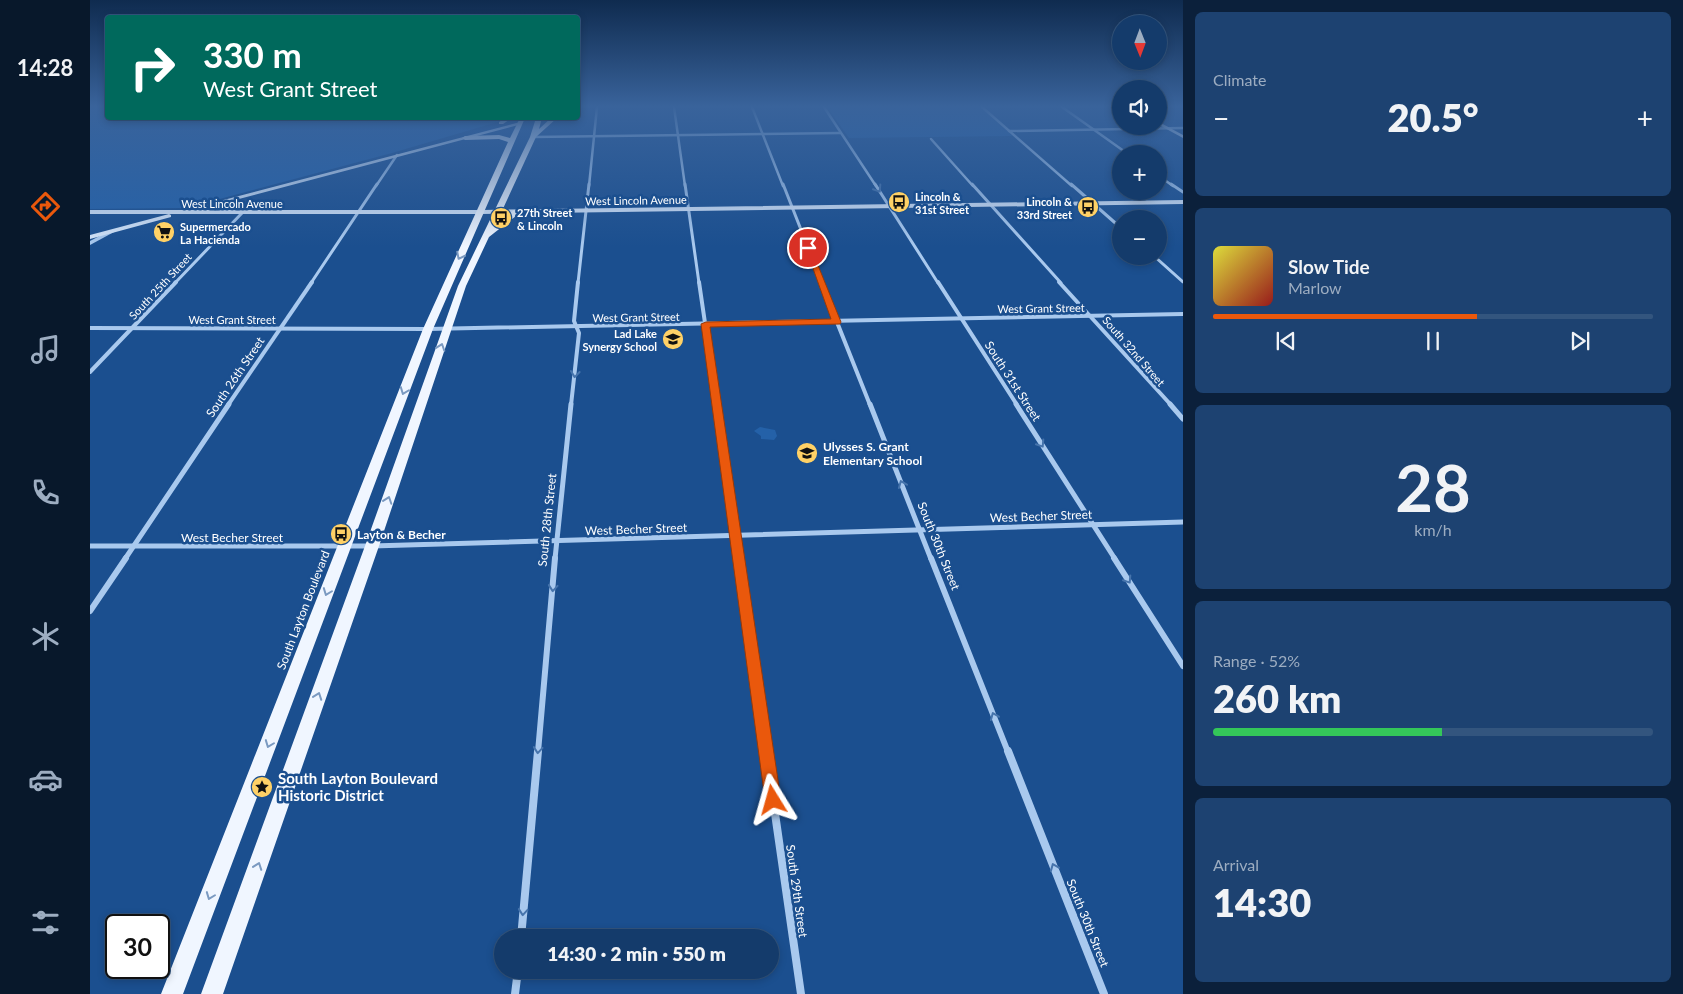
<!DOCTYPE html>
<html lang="en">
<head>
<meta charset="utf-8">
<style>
  :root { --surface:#143b6b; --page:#1d4271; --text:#f1f3f6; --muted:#9dadc1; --line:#33557e; --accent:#ea580c }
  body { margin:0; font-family:Lato,sans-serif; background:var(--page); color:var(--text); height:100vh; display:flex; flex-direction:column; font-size:19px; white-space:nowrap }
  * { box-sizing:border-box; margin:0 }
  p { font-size:16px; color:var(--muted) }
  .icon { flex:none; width:28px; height:28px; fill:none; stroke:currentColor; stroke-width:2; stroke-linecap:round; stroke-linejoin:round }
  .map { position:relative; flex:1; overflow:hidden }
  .side { display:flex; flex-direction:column; gap:12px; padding:12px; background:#0b203b; width:500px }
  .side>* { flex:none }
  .hud { position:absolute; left:15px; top:15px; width:475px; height:105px; border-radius:5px; box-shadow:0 2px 8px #0003,0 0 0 1px var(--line); background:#00695c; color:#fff; overflow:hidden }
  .needle { width:32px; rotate:179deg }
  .buttons { position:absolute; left:1022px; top:15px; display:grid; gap:10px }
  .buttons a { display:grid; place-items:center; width:55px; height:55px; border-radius:50%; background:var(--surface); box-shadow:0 2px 8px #0003,0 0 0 1px var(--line); font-size:25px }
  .speed { position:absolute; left:15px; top:914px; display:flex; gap:10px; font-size:25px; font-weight:700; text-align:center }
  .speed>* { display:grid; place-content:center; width:65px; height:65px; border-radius:50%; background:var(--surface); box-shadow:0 2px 8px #0003,0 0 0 1px var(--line); line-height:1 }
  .speed .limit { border:2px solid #111; border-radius:8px; background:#fff; color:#111 }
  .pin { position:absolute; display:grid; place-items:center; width:42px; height:42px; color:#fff; margin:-21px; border:2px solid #fff; border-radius:50%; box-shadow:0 1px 5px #0007 }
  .me { position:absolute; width:55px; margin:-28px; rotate:352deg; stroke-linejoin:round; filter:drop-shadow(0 0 4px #0008) }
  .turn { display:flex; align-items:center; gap:18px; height:105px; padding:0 15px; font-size:22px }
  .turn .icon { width:65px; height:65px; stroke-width:2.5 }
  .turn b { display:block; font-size:35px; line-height:42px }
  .big { font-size:38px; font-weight:800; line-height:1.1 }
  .side .tile { flex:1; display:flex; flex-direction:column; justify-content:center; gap:8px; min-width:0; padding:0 18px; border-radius:8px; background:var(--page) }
  .side .dial { align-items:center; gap:0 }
  .dial b { font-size:65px; line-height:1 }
  .song { display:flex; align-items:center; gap:15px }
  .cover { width:60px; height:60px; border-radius:8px; background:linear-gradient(135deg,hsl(60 70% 55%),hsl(0 70% 35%)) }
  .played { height:5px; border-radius:2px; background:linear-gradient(90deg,var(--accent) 60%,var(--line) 60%) }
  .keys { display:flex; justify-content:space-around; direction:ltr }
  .heat { display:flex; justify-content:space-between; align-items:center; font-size:28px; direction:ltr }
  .charge { height:8px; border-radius:4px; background:linear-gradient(90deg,#34c759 52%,var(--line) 0) }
  .trip { position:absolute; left:404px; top:929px; width:285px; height:50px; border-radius:25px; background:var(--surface); box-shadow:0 2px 8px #0003,0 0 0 1px var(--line); font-weight:800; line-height:50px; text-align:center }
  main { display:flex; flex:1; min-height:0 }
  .dock { display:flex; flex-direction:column; width:90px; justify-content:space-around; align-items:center; background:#08182b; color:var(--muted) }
  .dock .icon { width:35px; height:35px }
  .dock .on { color:var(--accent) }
  .dock b { font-size:22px; color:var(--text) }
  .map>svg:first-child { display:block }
  .green { fill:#2461a8 }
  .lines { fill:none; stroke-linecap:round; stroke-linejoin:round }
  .minor-far5 { stroke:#a9c9ee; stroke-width:2.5 }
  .minor-far4 { stroke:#a9c9ee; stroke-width:3 }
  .minor-far3 { stroke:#a9c9ee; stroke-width:4 }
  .minor-far2 { stroke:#a9c9ee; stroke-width:5 }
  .minor-far1 { stroke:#a9c9ee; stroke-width:6 }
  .minor { stroke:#a9c9ee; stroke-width:8 }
  .tertiary { fill:#a9c9ee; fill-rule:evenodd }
  .secondary { fill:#d6e6fa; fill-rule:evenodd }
  .primary { fill:#f0f6ff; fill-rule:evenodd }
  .oneway { stroke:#4674ac }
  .oneway2 { stroke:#7b9ac1 }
  .route { fill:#ea580c; stroke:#983908 }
  .labels { text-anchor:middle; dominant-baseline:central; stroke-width:5; stroke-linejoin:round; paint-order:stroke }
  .far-poi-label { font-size:11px; font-weight:bold; fill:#fff; stroke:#1b4f8f; text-anchor:start }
  .far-street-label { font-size:11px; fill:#fff; stroke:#1b4f8f }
  .street-label { font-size:12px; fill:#fff; stroke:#1b4f8f }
  .poi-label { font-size:12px; font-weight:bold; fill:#fff; stroke:#1b4f8f; text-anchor:start }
  .near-poi-label { font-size:15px; font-weight:bold; fill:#fff; stroke:#1b4f8f; text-anchor:start }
</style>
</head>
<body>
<main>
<nav class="dock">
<b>14:28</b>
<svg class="icon on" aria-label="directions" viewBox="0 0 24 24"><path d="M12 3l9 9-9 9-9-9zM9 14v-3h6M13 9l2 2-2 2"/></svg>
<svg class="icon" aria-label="music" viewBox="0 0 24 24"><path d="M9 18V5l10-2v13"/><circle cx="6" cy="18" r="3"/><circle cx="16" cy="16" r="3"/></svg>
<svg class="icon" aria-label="phone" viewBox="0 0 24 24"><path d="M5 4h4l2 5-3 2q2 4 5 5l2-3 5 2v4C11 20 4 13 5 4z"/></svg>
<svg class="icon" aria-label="climate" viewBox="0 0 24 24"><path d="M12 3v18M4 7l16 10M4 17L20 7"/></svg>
<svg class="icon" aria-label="car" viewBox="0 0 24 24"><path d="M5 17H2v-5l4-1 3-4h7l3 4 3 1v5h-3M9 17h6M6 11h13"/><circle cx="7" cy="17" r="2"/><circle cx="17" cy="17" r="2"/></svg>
<svg class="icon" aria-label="filters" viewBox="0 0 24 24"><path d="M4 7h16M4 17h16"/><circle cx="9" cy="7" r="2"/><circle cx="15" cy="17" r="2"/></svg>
</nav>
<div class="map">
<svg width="1093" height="994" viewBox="0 0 1093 994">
  <rect width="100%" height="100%" fill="#1b4f8f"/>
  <g class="green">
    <polygon points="0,107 17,107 18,118 416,118 411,121 302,153 96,208 0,209"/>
    <polygon points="737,107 890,107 923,136 759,138"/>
    <polygon points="670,427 685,430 687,436 684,440 671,439 671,436 664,431"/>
  </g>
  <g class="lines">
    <g class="minor-far5">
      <polyline points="584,107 595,186"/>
      <polyline points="662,107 693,186"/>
      <polyline points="734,107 786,186"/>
      <polyline points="892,107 982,186"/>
      <polyline points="972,107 1038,154"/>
      <polyline points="919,131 1093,128"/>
      <polyline points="443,137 750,133"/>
      <polyline points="841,139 883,186"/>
      <polyline points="1069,176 1083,186"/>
      <polyline points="286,186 307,155"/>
      <polyline points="499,186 507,107"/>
    </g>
    <g class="minor-far4">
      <polyline points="595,184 609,283"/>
      <polyline points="693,184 732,283"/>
      <polyline points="785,184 848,283"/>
      <polyline points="882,184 971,283"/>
      <polyline points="981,184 1031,228"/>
      <polyline points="1081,184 1093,192"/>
      <polyline points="1064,256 1093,282"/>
      <polyline points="85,283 152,213"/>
      <polyline points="221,283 287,184"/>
      <polyline points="488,283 499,184"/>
    </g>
    <g class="minor-far3">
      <polyline points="609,282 627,405"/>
      <polyline points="731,282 780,405"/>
      <polyline points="848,282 927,405"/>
      <polyline points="969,282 1081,405"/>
      <polyline points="0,328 338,329 1093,314"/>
      <polyline points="0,372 86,282"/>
      <polyline points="138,405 222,282"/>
      <polyline points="481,405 489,333 484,321 488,282"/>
    </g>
    <g class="minor-far2">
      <polyline points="627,404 649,559"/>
      <polyline points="780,404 841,559"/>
      <polyline points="926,404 1025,559"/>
      <polyline points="1080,404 1093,419"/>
      <polyline points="0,546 282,546 1093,522"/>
      <polyline points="35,559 139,404"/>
      <polyline points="465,559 481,404"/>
    </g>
    <g class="minor-far1">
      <polyline points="649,558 676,752"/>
      <polyline points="841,558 918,752"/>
      <polyline points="1024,558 1093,666"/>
      <polyline points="0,611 36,558"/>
      <polyline points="448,752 465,558"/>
    </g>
    <g class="minor">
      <polyline points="676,751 711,994"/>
      <polyline points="918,751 1014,994"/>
      <polyline points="431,938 448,751"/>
      <polyline points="425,994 428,970"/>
    </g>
    <polygon class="tertiary" points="19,231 24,232 0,245 0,241"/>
    <g class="secondary">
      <polygon points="430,122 432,124 107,210 391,210 1093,200 1093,204 391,214 0,214 0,210 103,210 103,208"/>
      <polygon points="1069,122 1093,135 1093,138 1069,125"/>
      <polygon points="79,214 81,215 81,217 0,239 0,235"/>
    </g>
    <g class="primary">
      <polygon points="488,107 491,107 488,110"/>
      <polygon points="416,118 422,118 413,124 409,124 409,122"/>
      <polygon points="430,118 435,118 343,329 93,994 71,994 333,329 418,142 409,139 375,140 372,138 375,136 409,135 420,138"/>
      <polygon points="446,118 452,118 449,129 461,118 467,118 446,137 405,226 424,210 431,212 399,237 376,286 289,546 133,994 111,994 275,546 368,286 440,137"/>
    </g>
  </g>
  <defs><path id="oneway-chevron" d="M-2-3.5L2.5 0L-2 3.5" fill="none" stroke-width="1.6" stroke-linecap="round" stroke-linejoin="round" transform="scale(1.25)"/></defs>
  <g class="oneway">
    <use href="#oneway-chevron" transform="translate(788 189) rotate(57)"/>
    <use href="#oneway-chevron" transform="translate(485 374) rotate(96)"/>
    <use href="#oneway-chevron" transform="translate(951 444) rotate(57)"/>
    <use href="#oneway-chevron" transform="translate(812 484) rotate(-112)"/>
    <use href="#oneway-chevron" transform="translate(1038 580) rotate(57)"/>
    <use href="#oneway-chevron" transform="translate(463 588) rotate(95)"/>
    <use href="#oneway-chevron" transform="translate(904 716) rotate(-112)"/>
    <use href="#oneway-chevron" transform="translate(448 750) rotate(95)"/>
    <use href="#oneway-chevron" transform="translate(964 867) rotate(-112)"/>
    <use href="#oneway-chevron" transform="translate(433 912) rotate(95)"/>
  </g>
  <g class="oneway2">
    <use href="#oneway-chevron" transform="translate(370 256) rotate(117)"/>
    <use href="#oneway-chevron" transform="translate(351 347) rotate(-71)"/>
    <use href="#oneway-chevron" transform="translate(314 391) rotate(111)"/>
    <use href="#oneway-chevron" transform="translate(298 500) rotate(-71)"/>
    <use href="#oneway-chevron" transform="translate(237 592) rotate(111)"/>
    <use href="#oneway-chevron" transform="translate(228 696) rotate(-70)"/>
    <use href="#oneway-chevron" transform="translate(179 744) rotate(111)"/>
    <use href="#oneway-chevron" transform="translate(168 866) rotate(-70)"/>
    <use href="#oneway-chevron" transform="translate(120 896) rotate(111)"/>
  </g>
  <linearGradient id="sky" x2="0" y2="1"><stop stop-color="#0f2b4f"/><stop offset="0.43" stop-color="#39639b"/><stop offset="1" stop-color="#39639b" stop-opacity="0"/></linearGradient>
  <rect width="1093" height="247" fill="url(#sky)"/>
  <polygon class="route" points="715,246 721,248 751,322 750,324 620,327 691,800 689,806 683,808 677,806 675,800 611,324 616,322 741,319"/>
  <defs>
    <g id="bus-disc" transform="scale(1.125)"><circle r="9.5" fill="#ffd166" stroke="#1b4f8f"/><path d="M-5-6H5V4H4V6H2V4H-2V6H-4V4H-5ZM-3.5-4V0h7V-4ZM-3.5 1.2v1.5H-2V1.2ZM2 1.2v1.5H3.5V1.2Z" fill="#111"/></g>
    <g id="supermarket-disc" transform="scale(1.125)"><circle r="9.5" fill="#ffd166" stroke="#1b4f8f"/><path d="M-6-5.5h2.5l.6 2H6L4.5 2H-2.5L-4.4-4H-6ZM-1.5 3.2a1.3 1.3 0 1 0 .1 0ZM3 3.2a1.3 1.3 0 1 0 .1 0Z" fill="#111"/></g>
    <g id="school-disc" transform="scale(1.125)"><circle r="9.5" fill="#ffd166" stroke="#1b4f8f"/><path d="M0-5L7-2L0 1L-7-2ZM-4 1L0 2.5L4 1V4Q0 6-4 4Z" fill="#111"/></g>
    <g id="sight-disc" transform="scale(1.125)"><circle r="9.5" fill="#ffd166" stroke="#1b4f8f"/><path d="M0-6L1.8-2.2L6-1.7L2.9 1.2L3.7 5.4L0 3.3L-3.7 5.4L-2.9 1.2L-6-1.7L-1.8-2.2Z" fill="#111"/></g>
  </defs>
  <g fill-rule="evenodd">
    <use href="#bus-disc" x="809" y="202"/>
    <use href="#bus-disc" x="998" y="207"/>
    <use href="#bus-disc" x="411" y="218"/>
    <use href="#supermarket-disc" x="74" y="232"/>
    <use href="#school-disc" x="583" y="339"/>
    <use href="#school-disc" x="717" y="453"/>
    <use href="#bus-disc" x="251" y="534"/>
    <use href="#sight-disc" x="172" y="787"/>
  </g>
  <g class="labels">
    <g class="far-poi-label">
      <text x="825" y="196">Lincoln &amp;<tspan x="825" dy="13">31st Street</tspan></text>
      <text x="982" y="201" text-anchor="end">Lincoln &amp;<tspan x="982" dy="13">33rd Street</tspan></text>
      <text x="427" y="212">27th Street<tspan x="427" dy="13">&amp; Lincoln</tspan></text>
      <text x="90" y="226">Supermercado<tspan x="90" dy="13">La Hacienda</tspan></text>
      <text x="567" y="333" text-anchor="end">Lad Lake<tspan x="567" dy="13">Synergy School</tspan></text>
    </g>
    <g class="far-street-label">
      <text transform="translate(546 200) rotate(-1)">West Lincoln Avenue</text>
      <text x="142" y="203">West Lincoln Avenue</text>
      <text transform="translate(70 286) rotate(-47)">South 25th Street</text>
      <text transform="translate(951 308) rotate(-1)">West Grant Street</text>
      <text transform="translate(546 317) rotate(-1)">West Grant Street</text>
      <text x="142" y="319">West Grant Street</text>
      <text transform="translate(1044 351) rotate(49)">South 32nd Street</text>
    </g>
    <g class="street-label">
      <text transform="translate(145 377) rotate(-56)">South 26th Street</text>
      <text transform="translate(923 381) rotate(57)">South 31st Street</text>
      <text transform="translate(951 516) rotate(-2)">West Becher Street</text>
      <text transform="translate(457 520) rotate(-84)">South 28th Street</text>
      <text transform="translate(546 529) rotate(-2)">West Becher Street</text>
      <text x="142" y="537">West Becher Street</text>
      <text transform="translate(849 546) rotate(68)">South 30th Street</text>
      <text transform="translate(213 610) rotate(-69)">South Layton Boulevard</text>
      <text transform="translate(707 891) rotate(82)">South 29th Street</text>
      <text transform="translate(998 923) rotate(68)">South 30th Street</text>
    </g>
    <g class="poi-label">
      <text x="733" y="446">Ulysses S. Grant<tspan x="733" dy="14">Elementary School</tspan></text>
      <text x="267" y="534">Layton &amp; Becher</text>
    </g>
    <g class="near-poi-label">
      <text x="188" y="778">South Layton Boulevard<tspan x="188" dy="17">Historic District</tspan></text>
    </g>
  </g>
</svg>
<div class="buttons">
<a><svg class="needle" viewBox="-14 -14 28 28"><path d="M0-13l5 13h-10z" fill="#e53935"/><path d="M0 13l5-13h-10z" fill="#9dadc1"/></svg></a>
<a><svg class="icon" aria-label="sound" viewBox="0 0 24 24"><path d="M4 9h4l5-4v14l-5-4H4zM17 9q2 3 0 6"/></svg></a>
<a>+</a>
<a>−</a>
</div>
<div class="speed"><div class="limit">30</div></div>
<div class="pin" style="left:718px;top:248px;background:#d93025"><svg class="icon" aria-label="arrive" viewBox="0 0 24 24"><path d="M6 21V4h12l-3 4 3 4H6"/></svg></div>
<svg class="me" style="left:683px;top:800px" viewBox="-20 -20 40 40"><path d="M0-17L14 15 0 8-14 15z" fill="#ea580c" stroke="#fff" stroke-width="4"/></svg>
<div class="trip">14:30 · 2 min · 550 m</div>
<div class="hud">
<div class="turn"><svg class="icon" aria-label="right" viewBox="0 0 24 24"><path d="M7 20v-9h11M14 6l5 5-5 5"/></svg><div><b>330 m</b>West Grant Street</div></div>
</div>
</div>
<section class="side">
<div class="tile"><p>Climate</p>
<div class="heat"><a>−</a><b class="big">20.5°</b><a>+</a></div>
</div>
<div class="tile">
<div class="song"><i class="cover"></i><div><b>Slow Tide</b><p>Marlow</p></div></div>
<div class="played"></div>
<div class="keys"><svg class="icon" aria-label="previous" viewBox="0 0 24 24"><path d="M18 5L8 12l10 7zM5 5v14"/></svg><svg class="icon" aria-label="pause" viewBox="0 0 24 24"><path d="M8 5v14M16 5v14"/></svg><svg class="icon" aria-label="next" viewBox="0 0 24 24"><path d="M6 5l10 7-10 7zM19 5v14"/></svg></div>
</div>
<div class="tile dial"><b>28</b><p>km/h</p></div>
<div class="tile"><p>Range · 52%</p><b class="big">260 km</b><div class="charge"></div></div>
<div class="tile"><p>Arrival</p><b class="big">14:30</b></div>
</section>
</main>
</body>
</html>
